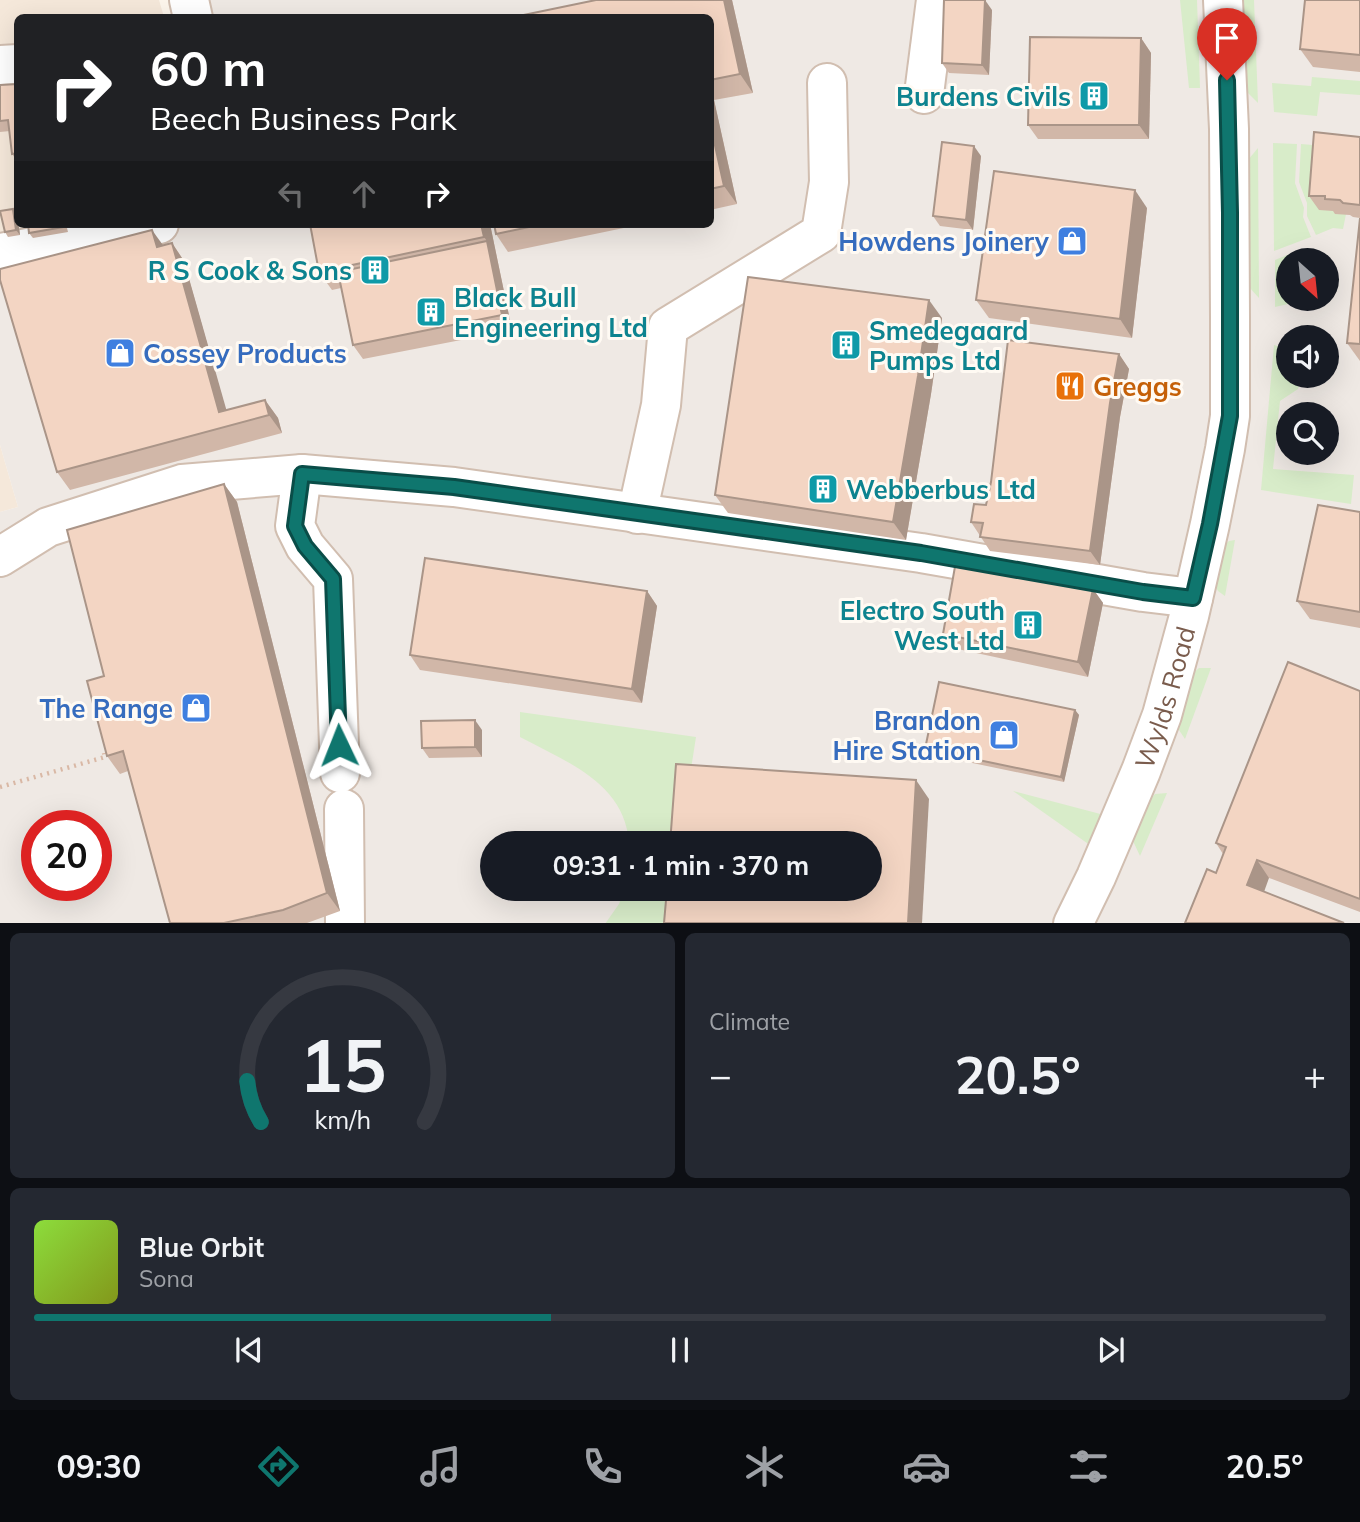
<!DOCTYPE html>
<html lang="en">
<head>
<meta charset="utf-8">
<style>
  :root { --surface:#171b24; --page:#242831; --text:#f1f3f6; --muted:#9ea1a6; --line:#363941; --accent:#0f766e }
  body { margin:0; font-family:Mulish,sans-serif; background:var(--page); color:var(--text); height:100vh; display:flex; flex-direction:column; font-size:26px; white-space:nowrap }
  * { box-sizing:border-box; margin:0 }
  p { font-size:23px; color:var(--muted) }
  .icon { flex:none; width:38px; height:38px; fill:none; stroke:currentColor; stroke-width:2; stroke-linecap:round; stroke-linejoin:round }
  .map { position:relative; height:923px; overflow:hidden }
  .drawer { display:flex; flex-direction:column; gap:10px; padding:10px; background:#0d0f14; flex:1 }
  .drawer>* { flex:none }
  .guide { position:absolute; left:14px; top:14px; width:700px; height:214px; border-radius:10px; box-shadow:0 7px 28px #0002; background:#202124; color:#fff; overflow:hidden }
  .needle { width:46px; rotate:153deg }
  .controls { position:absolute; left:1276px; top:248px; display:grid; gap:14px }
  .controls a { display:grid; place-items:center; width:63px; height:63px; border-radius:50%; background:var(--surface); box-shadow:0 7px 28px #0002; font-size:35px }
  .speed { position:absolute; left:21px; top:810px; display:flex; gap:14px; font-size:35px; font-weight:700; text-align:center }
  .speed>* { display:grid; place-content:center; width:91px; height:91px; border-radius:50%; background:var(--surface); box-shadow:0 7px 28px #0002; line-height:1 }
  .speed .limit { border:10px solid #d22; background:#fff; color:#111 }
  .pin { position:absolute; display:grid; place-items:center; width:60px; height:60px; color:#fff; margin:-72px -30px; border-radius:50% 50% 50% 0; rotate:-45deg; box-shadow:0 0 7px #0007 }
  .pin .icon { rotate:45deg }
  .me { position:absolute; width:77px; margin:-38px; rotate:358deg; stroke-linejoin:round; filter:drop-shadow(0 0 5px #0008) }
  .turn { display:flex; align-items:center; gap:24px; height:147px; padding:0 21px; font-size:32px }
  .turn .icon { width:91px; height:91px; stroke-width:2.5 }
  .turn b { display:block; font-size:49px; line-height:60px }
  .lanes { display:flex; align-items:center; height:66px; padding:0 21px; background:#0003; justify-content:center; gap:35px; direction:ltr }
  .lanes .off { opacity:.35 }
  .big { font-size:52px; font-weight:700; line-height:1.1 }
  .drawer .tile { flex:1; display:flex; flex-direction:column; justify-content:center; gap:10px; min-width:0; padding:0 24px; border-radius:10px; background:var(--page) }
  .drawer .dial { align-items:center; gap:0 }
  .dial svg { height:182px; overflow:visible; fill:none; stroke:var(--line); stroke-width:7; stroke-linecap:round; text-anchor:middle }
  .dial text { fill:var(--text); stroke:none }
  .song { display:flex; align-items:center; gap:21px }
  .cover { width:84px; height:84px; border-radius:10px; background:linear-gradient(135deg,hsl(90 70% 55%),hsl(70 70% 35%)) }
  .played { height:7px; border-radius:4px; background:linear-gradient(90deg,var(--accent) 40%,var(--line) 40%) }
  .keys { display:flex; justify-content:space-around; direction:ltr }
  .heat { display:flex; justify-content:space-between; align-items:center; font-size:38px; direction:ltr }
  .drawer .tiles { flex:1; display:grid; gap:10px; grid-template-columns:1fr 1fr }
  .tile:last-child { grid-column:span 2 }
  .trip { position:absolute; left:480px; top:831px; width:402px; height:70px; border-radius:35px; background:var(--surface); box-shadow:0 7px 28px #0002; font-weight:700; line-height:70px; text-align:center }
  .tabs { display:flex; height:112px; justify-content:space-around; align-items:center; background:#090b0e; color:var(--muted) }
  .tabs .icon { width:49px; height:49px }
  .tabs .selected { color:var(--accent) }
  .tabs b { font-size:32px; color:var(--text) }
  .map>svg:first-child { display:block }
  .residential { fill:#f5e8da }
  .industrial { fill:#efe9e4; fill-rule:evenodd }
  .green { fill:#d8ecc9 }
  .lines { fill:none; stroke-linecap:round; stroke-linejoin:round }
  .minor-casing { stroke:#d1beb0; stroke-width:42 }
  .path { stroke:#d9b8a5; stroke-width:4.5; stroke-dasharray:2 5; stroke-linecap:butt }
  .minor { stroke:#fff; stroke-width:38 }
  .wall { fill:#d1b7a8 }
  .shaded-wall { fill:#aa9588 }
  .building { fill:#f3d5c3; stroke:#aa9588; stroke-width:2 }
  .route-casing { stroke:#0a4d48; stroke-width:18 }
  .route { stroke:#0f766e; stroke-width:12 }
  .labels { text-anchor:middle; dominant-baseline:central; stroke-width:6; stroke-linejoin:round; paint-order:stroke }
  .culture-label { font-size:26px; font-weight:bold; fill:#0d838f; stroke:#fffaf3; text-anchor:end }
  .shop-label { font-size:26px; font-weight:bold; fill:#366cbe; stroke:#fffaf3; text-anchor:end }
  .food-label { font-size:26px; font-weight:bold; fill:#c56008; stroke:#fffaf3; text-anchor:start }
  .street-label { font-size:26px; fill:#7a5c4d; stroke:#fffaf3 }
</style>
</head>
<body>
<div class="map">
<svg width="1360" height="924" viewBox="0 0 1360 924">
  <rect width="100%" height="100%" fill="#fdf6ec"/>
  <g class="residential">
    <polygon points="0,0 159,0 164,17 18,18 18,224 171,224 0,260"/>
    <polygon points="0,445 18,507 0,512"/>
  </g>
  <path class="industrial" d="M189 0H1360V923H0V512L18 507 0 445V260L171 224H710V18H193ZM1288 261H1326V299H1288ZM1288 338H1326V376H1288ZM1288 415H1326V453H1288ZM37 826H96V886H37ZM492 844H870V889H492Z"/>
  <g class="green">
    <polygon points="1180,0 1197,0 1200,88 1189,88"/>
    <polygon points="1241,0 1254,0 1258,103 1248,93 1244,83"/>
    <polygon points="1312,77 1360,81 1360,95 1320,92 1317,116 1274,112 1272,83 1311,86"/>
    <polygon points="1273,143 1297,144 1295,183 1304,208 1303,217 1311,237 1274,251"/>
    <polygon points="1301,144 1324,146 1335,211 1346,214 1343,229 1333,228 1316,235 1307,216 1307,203 1299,182"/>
    <polygon points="1258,148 1259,298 1249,287 1248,160"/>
    <polygon points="1297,251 1301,261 1288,261 1288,299 1295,299 1288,304 1275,307 1275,260"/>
    <polygon points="1274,345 1288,349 1288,376 1302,376 1298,389 1280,401 1273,469 1354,475 1351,504 1261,490"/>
    <polygon points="1235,540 1225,596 1218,591 1214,583 1222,547 1229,541"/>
    <polygon points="1199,668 1211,668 1185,739 1179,730 1177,718 1192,674"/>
    <path d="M520 712 696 737 689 782 684 843H629C625 783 567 762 520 737Z"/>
    <polygon points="1013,791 1108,816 1094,848"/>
    <polygon points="1167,793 1140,856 1133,841 1148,803 1155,794"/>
    <polygon points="624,889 680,889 678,923 605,924 619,904"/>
  </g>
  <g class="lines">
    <g class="minor-casing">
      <g id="minor">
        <polyline points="189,0 193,18"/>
        <polyline points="0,65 18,64"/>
        <polyline points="924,94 936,0"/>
        <polyline points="0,253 159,224"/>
        <polyline points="302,474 295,526 305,546 333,579 340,773"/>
        <polyline points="637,514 661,405 668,327 821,233 829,182 827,83"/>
        <polyline points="0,557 48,527 182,484 302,474 454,487 921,553 1143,592 1193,598"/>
        <polyline points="344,809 345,924"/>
        <path id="s1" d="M1073 924 1096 877 1119 823 1141 771 1162 715 1189 616 1210 524 1225 449 1230 416V317L1229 129 1223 0"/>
      </g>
    </g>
    <polyline class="path" points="0,787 105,757 104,753"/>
    <use href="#minor" class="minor"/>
  </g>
  <g class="wall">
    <polygon points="596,0 732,0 753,93 714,100 737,204 710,210 710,18"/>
    <polygon points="1360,0 1360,72 1313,67 1300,49"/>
    <polygon points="992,10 989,75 949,73 942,63"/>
    <polygon points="1141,38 1151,53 1149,139 1038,139 1028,125"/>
    <polygon points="18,84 18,162 12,154 10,131 0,132 0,85"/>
    <polygon points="1360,137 1360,218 1353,217 1350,215 1335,214 1333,211 1319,210 1309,196"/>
    <polygon points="981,156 973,230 940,226 933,216"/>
    <polygon points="1147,208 1132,338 989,318 976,300"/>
    <polygon points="13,209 17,214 20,235 8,237 5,232"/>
    <polygon points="1360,218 1360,361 1347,343"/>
    <polygon points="66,224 68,232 33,238 29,233"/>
    <polygon points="95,224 112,224 98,228"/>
    <polygon points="490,224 512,330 363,359 353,345 341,288 332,290 319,272"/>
    <polygon points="494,224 643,224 508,252 496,234"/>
    <polygon points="172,243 184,261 226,411 265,400 278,418 282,433 70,490 57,472 162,245"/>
    <polygon points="942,318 931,394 906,540 728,513 715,495"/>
    <polygon points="1119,354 1129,369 1120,417 1100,565 990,551 971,522"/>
    <polygon points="224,484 237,502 340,911 307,923 170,923 128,771 120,774 107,756 104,676"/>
    <polygon points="1360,512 1360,628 1310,619 1297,601"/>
    <polygon points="1093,589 1103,603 1088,677 953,648 943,634"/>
    <polygon points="647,591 657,606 642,703 420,670 410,655"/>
    <polygon points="1360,691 1360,912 1269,878 1216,873 1223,854 1216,843"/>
    <polygon points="1075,710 1079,715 1064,782 929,754 925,749"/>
    <polygon points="482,730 482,757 429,758 422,748"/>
  </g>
  <g class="shaded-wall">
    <polygon points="724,0 732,0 753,93 740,74"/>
    <polygon points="985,0 992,10 989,75 982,65"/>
    <polygon points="1141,38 1151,53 1149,139 1139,125"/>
    <polygon points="710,95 714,100 737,204 724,186 710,123"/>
    <polygon points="974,146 981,156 973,230 966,220"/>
    <polygon points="1135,190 1147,208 1132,338 1120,319"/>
    <polygon points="13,209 17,214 20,235 16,230"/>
    <polygon points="481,224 490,224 512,330 502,315 487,241 484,237"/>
    <polygon points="152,230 165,248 157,247"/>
    <polygon points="172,243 184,261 231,426 219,412"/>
    <polygon points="929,300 942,318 931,394 906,540 893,522"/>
    <polygon points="1119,354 1129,369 1120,417 1100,565 1090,551 1110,403"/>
    <polygon points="265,400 278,418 282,433 269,415"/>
    <polygon points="224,484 237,502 340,911 327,893"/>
    <polygon points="1093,589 1103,603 1088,677 1078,662"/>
    <polygon points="647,591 657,606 642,703 632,689"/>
    <polygon points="1075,710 1079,715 1064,782 1061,777"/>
    <polygon points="475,720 482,730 482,757 475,747"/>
    <polygon points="916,780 929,799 922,923 908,923"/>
    <polygon points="1257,860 1269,878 1260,903 1247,885"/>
  </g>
  <g class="building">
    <polygon points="596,0 724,0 740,74 710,80 710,18 509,18"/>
    <polygon points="944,0 985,0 982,65 942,63"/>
    <polygon points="1305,0 1360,0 1360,55 1300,49"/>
    <polygon points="1030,37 1141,38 1139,125 1028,125"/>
    <polygon points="18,84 18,153 12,154 8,120 0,121 0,85"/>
    <polygon points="710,123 724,186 710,189"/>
    <polygon points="1314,132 1360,137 1360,205 1343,203 1340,200 1325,199 1325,196 1309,196"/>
    <polygon points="942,142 974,146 966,220 933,216"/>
    <polygon points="994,171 1135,190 1120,319 976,300"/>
    <polygon points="13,209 16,230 5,232 0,211"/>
    <polygon points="1360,218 1360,344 1347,343"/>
    <polygon points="28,224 64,224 64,227 29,233"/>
    <polygon points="310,224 481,224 484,237 319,272"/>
    <polygon points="494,224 543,224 496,234"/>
    <polygon points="152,230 157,247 172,243 219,412 265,400 269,415 57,472 0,280 0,269"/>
    <polygon points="487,241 502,315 353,345 338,272"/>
    <polygon points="748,277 929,300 918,376 893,522 715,495"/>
    <polygon points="1008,340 1119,354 1110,403 1090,551 980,537 983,523 971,522 974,504 986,505 991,482"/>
    <polygon points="224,484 327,893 283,910 224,923 170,923 123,751 107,756 87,681 104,676 67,530"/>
    <polygon points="1318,505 1360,512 1360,612 1297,601"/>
    <polygon points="425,558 647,591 632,689 410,655"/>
    <polygon points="956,561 1093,589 1078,662 943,634"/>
    <polygon points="1288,662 1360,691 1360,899 1257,860 1247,885 1344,923 1185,923 1207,869 1216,873 1226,847 1216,843"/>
    <polygon points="939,682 1075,710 1061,777 925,749"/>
    <polygon points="475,720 475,747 422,748 421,721"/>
    <polygon points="676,764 916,780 908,923 664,923 667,889 870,889 870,844 670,844"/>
  </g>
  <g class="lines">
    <g class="route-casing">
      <polyline id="route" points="339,745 333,579 305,546 295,526 302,474 454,487 921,553 1143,592 1193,598 1210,524 1230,416 1230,213 1227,80"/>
    </g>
    <use href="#route" class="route"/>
  </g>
  <defs>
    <g id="building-square" transform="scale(1.575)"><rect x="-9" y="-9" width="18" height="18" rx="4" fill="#0f9aa8" stroke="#fffaf3"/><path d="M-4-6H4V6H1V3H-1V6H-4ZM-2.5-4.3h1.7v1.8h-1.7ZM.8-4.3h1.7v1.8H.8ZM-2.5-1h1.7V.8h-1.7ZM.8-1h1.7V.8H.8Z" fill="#fff"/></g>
    <g id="shop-square" transform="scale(1.575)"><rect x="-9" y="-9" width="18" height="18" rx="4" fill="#3f7fe0" stroke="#fffaf3"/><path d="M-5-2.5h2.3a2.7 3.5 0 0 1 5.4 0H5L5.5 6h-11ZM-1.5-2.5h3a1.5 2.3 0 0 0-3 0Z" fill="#fff"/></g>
    <g id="restaurant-square" transform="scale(1.575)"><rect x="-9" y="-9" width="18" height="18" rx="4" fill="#e8710a" stroke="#fffaf3"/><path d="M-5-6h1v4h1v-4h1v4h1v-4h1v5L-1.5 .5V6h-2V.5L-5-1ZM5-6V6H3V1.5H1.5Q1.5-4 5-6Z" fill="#fff"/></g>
  </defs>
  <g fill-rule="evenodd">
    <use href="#building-square" x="1094" y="96"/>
    <use href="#shop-square" x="1072" y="241"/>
    <use href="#building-square" x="375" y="270"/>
    <use href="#building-square" x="431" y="312"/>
    <use href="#building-square" x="846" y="345"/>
    <use href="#shop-square" x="120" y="353"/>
    <use href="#restaurant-square" x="1070" y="386"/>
    <use href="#building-square" x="823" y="489"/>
    <use href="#building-square" x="1028" y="625"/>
    <use href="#shop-square" x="196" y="708"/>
    <use href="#shop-square" x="1004" y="735"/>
  </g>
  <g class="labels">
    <g class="culture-label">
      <text x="1071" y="96">Burdens Civils</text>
      <text x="352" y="270">R S Cook &amp; Sons</text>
      <text x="454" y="297" text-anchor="start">Black Bull<tspan x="454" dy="30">Engineering Ltd</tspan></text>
      <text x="869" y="330" text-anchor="start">Smedegaard<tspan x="869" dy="30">Pumps Ltd</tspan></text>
      <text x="846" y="489" text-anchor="start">Webberbus Ltd</text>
      <text x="1005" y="610">Electro South<tspan x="1005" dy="30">West Ltd</tspan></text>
    </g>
    <g class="shop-label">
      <text x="1049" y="241">Howdens Joinery</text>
      <text x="143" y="353" text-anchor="start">Cossey Products</text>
      <text x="173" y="708">The Range</text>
      <text x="981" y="720">Brandon<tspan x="981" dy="30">Hire Station</tspan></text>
    </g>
    <g class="food-label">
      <text x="1093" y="386">Greggs</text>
    </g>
    <g class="street-label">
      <text stroke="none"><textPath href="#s1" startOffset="245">Wylds Road</textPath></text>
    </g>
  </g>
</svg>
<div class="controls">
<a><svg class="needle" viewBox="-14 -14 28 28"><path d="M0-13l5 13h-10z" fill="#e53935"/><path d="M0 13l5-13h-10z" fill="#9ea1a6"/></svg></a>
<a><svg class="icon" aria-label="sound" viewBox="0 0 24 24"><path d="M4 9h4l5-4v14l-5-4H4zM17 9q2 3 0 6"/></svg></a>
<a><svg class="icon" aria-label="search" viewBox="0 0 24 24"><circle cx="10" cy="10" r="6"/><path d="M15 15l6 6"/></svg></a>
</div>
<div class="speed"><div class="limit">20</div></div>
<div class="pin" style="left:1227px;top:80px;background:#d93025"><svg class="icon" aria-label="arrive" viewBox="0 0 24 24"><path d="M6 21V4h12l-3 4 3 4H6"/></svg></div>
<svg class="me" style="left:339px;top:745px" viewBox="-20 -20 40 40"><path d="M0-17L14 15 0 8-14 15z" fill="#0f766e" stroke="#fff" stroke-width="4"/></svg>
<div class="trip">09:31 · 1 min · 370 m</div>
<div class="guide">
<div class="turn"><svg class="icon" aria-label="right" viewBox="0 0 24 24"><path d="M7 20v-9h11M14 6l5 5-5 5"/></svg><div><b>60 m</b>Beech Business Park</div></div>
<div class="lanes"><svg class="icon off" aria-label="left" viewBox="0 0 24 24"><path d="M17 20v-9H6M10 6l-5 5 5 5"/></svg><svg class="icon off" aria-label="ahead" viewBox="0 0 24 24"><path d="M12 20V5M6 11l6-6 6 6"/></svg><svg class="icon" aria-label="right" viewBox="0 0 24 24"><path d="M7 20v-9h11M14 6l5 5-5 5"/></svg></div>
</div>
</div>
<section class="drawer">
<div class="tiles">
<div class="tile dial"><svg viewBox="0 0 100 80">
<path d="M14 69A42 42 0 1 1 86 69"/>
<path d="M14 69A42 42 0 0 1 8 51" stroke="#0f766e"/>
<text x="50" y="56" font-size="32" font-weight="700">15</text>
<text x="50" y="72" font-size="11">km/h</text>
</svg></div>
<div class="tile"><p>Climate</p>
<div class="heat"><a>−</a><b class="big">20.5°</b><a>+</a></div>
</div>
<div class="tile">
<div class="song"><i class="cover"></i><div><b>Blue Orbit</b><p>Sona</p></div></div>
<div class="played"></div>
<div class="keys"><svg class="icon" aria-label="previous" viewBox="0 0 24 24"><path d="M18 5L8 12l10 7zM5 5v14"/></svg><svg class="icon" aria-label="pause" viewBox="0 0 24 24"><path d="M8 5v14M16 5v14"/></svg><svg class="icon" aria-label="next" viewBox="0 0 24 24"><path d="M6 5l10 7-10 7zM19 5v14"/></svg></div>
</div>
</div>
</section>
<nav class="tabs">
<b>09:30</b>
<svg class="icon selected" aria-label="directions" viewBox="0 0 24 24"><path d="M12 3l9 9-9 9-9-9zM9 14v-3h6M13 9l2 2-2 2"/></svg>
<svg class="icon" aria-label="music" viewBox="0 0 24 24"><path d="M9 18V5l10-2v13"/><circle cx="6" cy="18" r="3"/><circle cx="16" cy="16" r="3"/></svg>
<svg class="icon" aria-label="phone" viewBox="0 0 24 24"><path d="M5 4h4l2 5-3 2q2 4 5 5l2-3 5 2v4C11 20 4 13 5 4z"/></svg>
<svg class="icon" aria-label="climate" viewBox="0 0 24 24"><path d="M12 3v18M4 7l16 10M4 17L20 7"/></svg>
<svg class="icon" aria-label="car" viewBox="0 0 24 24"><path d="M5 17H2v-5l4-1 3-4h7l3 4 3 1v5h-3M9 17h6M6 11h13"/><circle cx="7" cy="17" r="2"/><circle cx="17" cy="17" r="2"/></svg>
<svg class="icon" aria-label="filters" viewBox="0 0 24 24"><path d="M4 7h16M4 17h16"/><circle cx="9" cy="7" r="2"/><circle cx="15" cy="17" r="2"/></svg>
<b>20.5°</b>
</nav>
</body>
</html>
